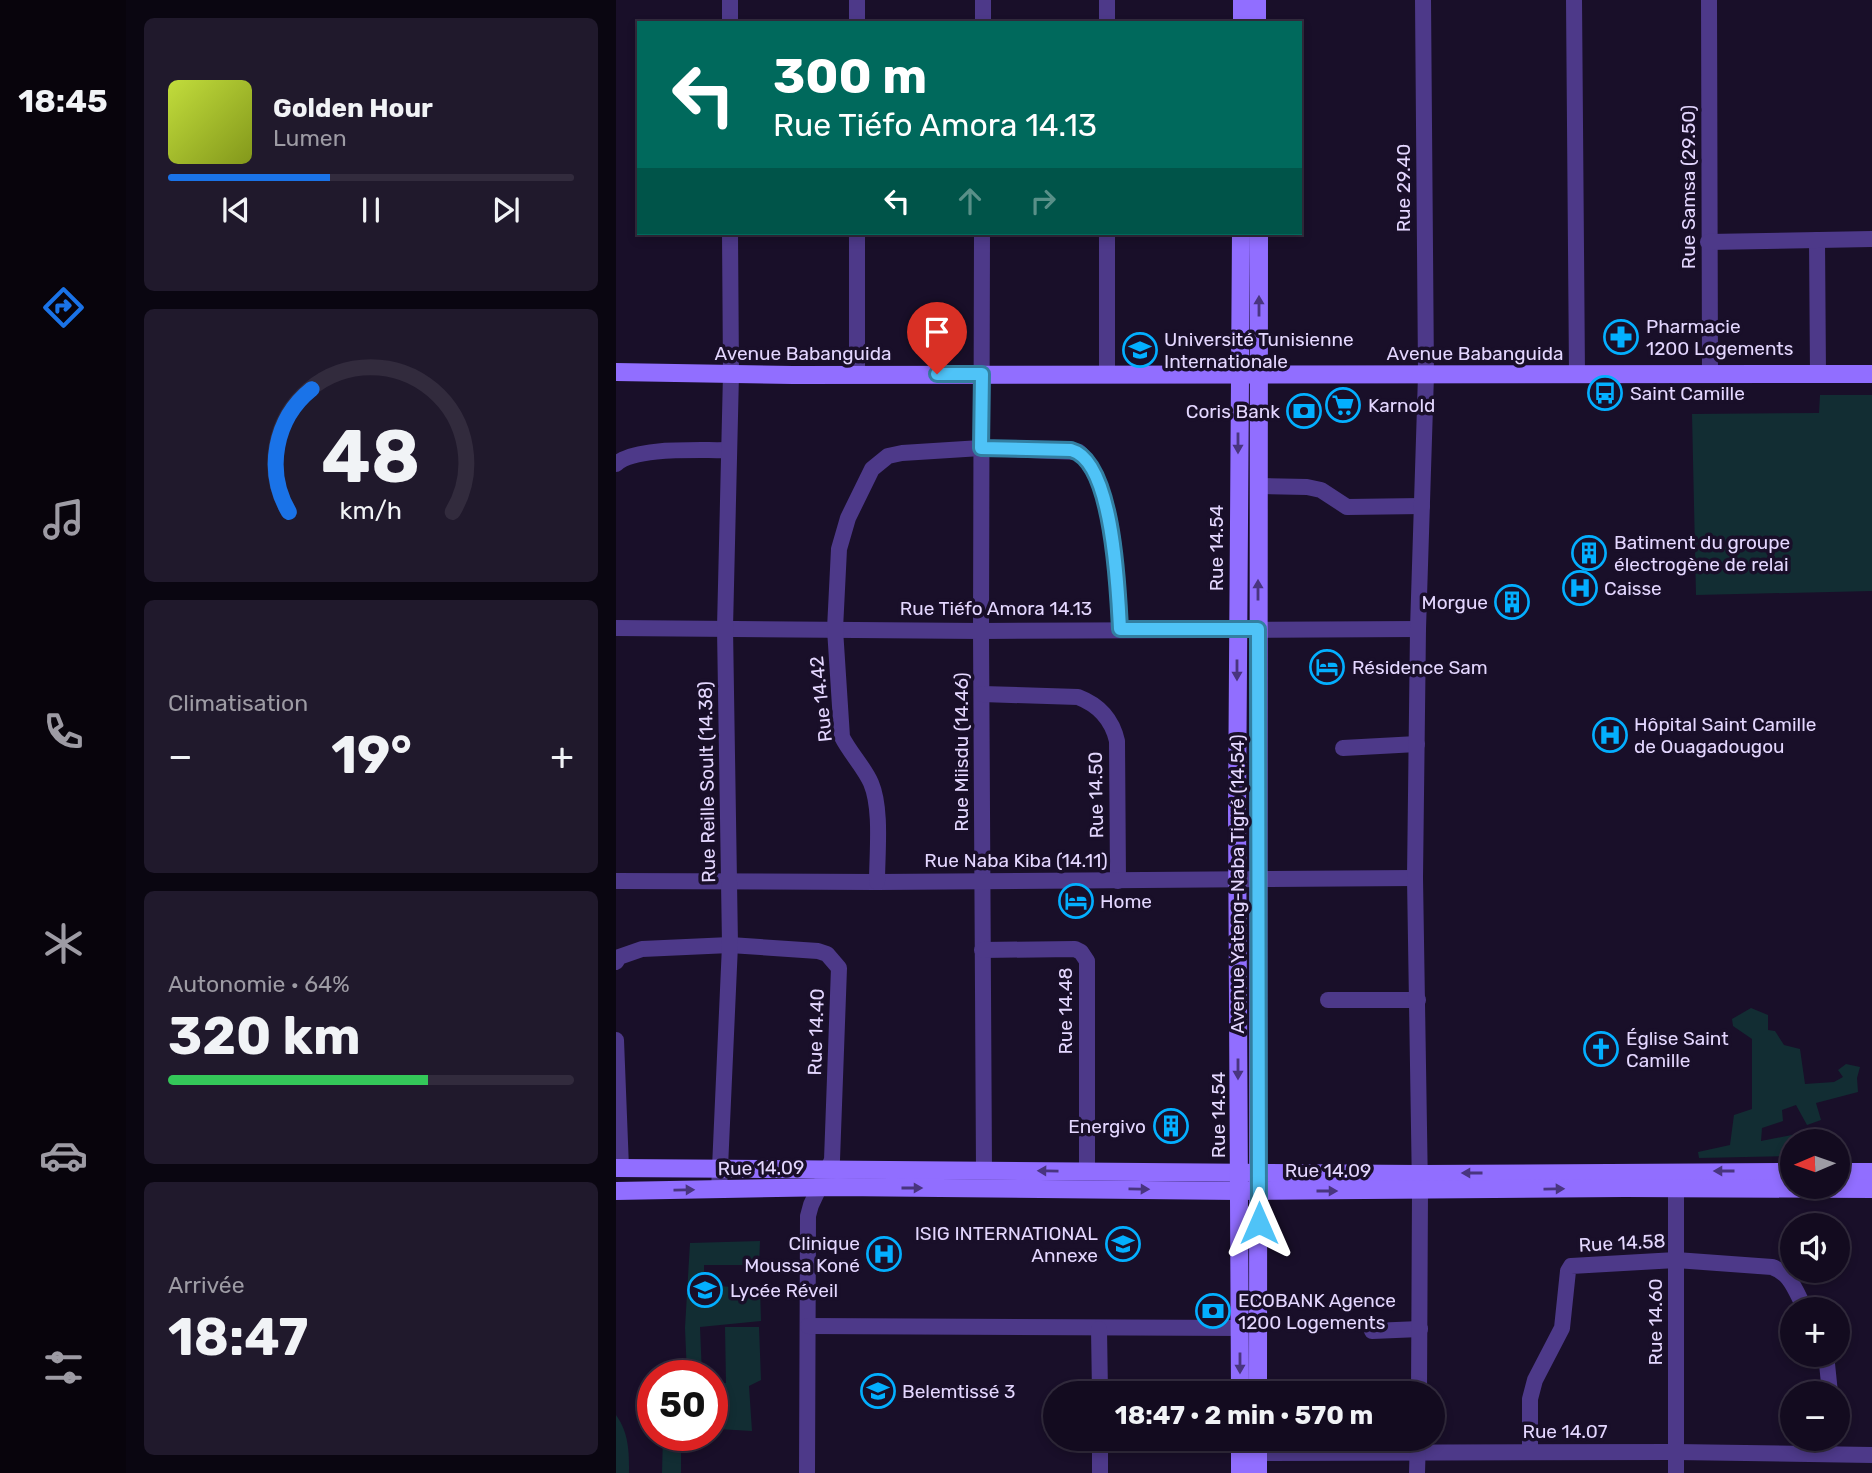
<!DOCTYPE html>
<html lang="fr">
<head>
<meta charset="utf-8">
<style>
  :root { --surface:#130b1f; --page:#20192c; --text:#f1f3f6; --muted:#9d9ba4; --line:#322b3d; --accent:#1a73e8 }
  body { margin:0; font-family:Rubik,sans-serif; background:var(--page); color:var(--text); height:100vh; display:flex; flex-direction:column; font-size:26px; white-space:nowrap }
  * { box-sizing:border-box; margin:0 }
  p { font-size:23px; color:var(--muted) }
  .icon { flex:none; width:38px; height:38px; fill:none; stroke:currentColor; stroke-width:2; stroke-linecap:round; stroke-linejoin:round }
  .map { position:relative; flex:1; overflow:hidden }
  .drawer { display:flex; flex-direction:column; gap:18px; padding:18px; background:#0a0611; width:490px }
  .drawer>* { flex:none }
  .banner { position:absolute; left:21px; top:21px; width:665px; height:214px; border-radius:0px; box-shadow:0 4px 10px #0003,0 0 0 2px var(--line); background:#00695c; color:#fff; overflow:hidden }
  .needle { width:46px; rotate:268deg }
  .buttons { position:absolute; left:1164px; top:1129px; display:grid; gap:14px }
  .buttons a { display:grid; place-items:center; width:70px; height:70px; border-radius:50%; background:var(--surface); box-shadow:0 4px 10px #0003,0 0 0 2px var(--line); font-size:35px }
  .speed { position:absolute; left:21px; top:1360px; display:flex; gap:14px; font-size:35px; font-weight:700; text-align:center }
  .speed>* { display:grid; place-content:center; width:91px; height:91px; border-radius:50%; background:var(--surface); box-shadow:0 4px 10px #0003,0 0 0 2px var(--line); line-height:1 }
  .speed .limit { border:10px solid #d22; background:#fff; color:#111 }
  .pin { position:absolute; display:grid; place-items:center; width:60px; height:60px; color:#fff; margin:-72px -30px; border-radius:50% 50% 50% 0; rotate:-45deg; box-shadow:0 0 7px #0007 }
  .pin .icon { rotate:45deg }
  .me { position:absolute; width:77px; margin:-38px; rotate:0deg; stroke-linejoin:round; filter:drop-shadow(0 0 5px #0008) }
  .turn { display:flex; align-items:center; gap:24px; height:147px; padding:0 21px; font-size:32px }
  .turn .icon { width:91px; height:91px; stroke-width:2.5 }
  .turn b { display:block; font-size:49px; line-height:60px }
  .lanes { display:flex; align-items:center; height:66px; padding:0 21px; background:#0003; justify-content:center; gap:35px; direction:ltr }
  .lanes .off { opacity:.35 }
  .big { font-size:52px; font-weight:700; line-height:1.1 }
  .drawer .tile { flex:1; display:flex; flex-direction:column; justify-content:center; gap:10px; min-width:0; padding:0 24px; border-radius:10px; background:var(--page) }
  .drawer .dial { align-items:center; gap:0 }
  .dial svg { height:182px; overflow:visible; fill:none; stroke:var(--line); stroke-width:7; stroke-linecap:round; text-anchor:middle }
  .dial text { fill:var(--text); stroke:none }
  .song { display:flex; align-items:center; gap:21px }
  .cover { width:84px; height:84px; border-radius:10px; background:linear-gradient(135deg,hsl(70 70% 55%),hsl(70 70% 35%)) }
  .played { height:7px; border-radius:4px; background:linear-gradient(90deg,var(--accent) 40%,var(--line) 40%) }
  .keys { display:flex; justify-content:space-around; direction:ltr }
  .heat { display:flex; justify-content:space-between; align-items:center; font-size:38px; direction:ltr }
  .charge { height:10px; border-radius:5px; background:linear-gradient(90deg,#34c759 64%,var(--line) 0) }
  .trip { position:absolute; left:427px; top:1381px; width:402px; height:70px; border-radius:35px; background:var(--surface); box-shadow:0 4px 10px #0003,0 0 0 2px var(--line); font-weight:700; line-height:70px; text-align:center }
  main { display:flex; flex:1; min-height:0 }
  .tab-bar { display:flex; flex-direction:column; width:126px; justify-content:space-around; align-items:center; background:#08040c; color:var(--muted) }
  .tab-bar .icon { width:49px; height:49px }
  .tab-bar .current { color:var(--accent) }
  .tab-bar b { font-size:32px; color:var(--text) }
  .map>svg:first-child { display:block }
  .green { fill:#122d33 }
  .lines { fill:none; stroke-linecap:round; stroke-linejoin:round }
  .street { stroke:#4d3989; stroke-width:16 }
  .secondary { stroke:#916eff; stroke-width:18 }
  .oneway { fill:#49357f }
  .route-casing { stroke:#337fa1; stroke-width:18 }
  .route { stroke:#4fc3f7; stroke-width:12 }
  .labels { text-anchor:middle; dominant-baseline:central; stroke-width:7; stroke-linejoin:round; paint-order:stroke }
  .street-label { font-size:19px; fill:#e4d7ff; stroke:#190f29 }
  .poi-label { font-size:19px; fill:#e4d7ff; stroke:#190f29; text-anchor:start }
</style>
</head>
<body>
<main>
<nav class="tab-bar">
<b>18:45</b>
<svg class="icon current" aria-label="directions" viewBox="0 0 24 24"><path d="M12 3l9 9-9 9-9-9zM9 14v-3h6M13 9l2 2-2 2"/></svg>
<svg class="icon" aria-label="music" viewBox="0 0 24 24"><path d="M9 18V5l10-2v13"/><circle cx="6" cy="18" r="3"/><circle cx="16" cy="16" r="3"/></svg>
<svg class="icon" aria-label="phone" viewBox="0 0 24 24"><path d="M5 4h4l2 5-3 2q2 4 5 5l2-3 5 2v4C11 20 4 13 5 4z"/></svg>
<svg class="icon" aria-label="climate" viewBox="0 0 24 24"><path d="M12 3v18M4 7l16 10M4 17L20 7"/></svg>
<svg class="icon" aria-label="car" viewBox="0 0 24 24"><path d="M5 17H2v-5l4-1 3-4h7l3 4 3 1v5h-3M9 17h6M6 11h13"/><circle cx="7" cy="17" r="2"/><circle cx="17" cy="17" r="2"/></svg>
<svg class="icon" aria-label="filters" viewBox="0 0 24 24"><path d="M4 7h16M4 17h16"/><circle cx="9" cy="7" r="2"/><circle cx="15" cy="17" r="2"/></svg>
</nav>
<section class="drawer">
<div class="tile">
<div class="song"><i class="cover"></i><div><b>Golden Hour</b><p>Lumen</p></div></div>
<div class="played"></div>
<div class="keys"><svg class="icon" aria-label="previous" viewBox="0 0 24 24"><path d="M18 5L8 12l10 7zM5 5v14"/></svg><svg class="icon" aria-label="pause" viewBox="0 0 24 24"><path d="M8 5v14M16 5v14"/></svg><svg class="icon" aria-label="next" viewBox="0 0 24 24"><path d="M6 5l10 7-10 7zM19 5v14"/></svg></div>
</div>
<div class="tile dial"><svg viewBox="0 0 100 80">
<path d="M14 69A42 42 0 1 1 86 69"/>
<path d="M14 69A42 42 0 0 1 24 15" stroke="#1a73e8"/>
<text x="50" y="56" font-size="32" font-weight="700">48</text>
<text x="50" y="72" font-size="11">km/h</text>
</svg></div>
<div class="tile"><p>Climatisation</p>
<div class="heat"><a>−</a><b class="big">19°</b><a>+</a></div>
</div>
<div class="tile"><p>Autonomie · 64%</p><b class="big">320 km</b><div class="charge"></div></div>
<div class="tile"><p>Arrivée</p><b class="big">18:47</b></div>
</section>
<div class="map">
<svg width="1256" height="1473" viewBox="0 0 1256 1473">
  <rect width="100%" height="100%" fill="#190f29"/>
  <g class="green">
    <polygon points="1204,395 1256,395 1256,591 1080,595 1076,414 1203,413"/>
    <polygon points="1135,1008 1152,1015 1152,1030 1159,1031 1168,1045 1184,1049 1189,1084 1218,1082 1227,1077 1222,1070 1230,1064 1244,1067 1241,1078 1242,1092 1200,1103 1205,1120 1191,1125 1180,1105 1166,1110 1167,1121 1146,1128 1145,1141 1181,1134 1180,1141 1176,1141 1176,1156 1083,1158 1082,1152 1114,1145 1118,1115 1136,1109 1136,1039 1117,1026 1116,1019"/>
    <polygon points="144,1241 143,1265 88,1265 88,1285 144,1289 145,1321 84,1327 86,1375 71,1375 69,1328 74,1243"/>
    <polygon points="109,1327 143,1327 145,1380 133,1386 136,1431 102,1429 99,1405 96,1405 96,1384 110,1383"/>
    <path d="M0 1415C13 1433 13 1452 13 1473H0Z"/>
    <polygon points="47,1435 65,1435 65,1473 46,1473"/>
  </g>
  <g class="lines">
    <g class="street">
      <polyline points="958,0 961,374"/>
      <polyline points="1093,0 1094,374"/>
      <polyline points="114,23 114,0"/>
      <polyline points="241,23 241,0"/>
      <polyline points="367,23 367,0"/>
      <polyline points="491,23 491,0"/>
      <polyline points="241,233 241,374"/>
      <polyline points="366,233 365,631 368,1171"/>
      <polyline points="1201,240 1202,375"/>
      <polyline points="1092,242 1256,239"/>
      <polyline points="491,374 491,233"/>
      <path d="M0 464C20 446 86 451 113 450"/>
      <polyline points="642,486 691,487 705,490 731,507 806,506"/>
      <polyline points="0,628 365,631 802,629"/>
      <path d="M366 694 462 697C483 705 496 719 501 741L502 881"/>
      <polyline points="727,748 801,744"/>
      <polyline points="0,881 261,882 799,878"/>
      <path d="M261 882C261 853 266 809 255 783 248 767 234 753 226 737L219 629 223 549 232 518 256 469 272 456 286 453 365 448 463 452C500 487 501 581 504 629"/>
      <polyline points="366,950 459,949 465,952 471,961 471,1172"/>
      <polyline points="0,962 3,957 26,949 114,945 202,951 211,954 223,968 216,1160 195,1205 192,1216 191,1473"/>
      <polyline points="712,1000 802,1000"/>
      <polyline points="0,1040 5,1168"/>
      <polyline points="103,1190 114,945 109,628 115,374 114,233"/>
      <polyline points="192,1326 624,1328"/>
      <polyline points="483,1329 484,1393"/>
      <polyline points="756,1331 804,1329"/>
      <polyline points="1210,1354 1214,1393"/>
      <polyline points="803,1393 804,1190 799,878 802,629 810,375 807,0"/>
      <polyline points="484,1438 484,1473"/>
      <path d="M914 1452V1399L919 1380 946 1328 952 1271 955 1266 1060 1260 1156 1267C1175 1273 1180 1292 1189 1309"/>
      <polyline points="642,1453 1060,1452 1256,1455"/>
      <polyline points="801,1473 802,1438"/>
      <polyline points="1060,1473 1060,1178"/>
    </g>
    <g class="secondary">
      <polyline points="641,0 641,23"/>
      <polyline points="626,23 626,0"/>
      <polyline points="0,372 177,375 1256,374"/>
      <polyline points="0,1168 804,1174 1176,1172"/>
      <polyline points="1222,1172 1256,1172"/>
      <polyline points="0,1191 221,1187 623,1191 1009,1188 1256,1189"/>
      <polyline points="624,1393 621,812 625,233"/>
      <polyline points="642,1393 643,233"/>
      <polyline points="624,1473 624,1438"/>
      <polyline points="642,1473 642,1438"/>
    </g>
  </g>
  <defs><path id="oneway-solid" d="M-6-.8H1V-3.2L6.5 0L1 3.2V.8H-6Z" transform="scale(1.75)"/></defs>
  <g class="oneway">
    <use href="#oneway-solid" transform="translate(643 306) rotate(-90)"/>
    <use href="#oneway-solid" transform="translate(622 443) rotate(90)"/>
    <use href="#oneway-solid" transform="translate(642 590) rotate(-90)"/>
    <use href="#oneway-solid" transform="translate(621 670) rotate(90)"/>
    <use href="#oneway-solid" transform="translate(622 1069) rotate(90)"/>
    <use href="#oneway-solid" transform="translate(432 1171) rotate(-179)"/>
    <use href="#oneway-solid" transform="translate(1108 1171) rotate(-180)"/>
    <use href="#oneway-solid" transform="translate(856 1173) rotate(180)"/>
    <use href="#oneway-solid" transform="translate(296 1188)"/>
    <use href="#oneway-solid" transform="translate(523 1189) rotate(1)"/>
    <use href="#oneway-solid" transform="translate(938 1189) rotate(-1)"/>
    <use href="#oneway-solid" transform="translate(68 1190) rotate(-1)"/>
    <use href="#oneway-solid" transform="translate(711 1191)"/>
    <use href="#oneway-solid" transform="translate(624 1363) rotate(90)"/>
  </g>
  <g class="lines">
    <g class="route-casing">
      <path id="route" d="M321 374H366L365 448 455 450C498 461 502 593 504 629H642L643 1223"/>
    </g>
    <use href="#route" class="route"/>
  </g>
  <defs>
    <g id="pharmacy-ring" transform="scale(1.75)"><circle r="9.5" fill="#190f29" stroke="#03afff" stroke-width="1.5"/><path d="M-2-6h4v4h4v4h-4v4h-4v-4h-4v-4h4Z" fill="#03afff"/></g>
    <g id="university-ring" transform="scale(1.75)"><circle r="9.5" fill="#190f29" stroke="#03afff" stroke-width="1.5"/><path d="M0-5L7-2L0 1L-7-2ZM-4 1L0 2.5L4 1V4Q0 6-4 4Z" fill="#03afff"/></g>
    <g id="bus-ring" transform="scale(1.75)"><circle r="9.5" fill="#190f29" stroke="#03afff" stroke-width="1.5"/><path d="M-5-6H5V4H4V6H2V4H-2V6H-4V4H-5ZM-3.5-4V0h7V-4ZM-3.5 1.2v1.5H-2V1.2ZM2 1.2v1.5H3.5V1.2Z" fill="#03afff"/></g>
    <g id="supermarket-ring" transform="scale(1.75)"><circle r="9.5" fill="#190f29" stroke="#03afff" stroke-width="1.5"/><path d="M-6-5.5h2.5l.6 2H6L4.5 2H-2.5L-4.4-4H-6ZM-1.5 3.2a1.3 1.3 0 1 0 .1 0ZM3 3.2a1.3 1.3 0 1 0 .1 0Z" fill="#03afff"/></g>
    <g id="bank-ring" transform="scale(1.75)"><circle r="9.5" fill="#190f29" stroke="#03afff" stroke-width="1.5"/><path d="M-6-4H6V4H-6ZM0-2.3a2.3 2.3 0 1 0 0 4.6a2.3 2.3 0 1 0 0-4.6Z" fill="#03afff"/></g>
    <g id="building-ring" transform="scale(1.75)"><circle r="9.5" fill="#190f29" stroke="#03afff" stroke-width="1.5"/><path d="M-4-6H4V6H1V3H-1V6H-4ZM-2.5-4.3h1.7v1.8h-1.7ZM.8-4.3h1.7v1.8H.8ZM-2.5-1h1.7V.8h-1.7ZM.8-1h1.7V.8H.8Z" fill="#03afff"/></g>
    <g id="hospital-ring" transform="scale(1.75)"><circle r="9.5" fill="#190f29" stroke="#03afff" stroke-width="1.5"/><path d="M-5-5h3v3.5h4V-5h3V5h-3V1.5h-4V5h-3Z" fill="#03afff"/></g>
    <g id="hotel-ring" transform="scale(1.75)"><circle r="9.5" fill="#190f29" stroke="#03afff" stroke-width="1.5"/><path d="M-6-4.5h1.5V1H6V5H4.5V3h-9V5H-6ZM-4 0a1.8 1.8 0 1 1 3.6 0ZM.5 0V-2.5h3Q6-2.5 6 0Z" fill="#03afff"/></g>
    <g id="church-ring" transform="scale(1.75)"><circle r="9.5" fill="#190f29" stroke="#03afff" stroke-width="1.5"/><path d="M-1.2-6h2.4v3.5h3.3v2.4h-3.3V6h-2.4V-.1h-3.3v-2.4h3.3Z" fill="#03afff"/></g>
    <g id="school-ring" transform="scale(1.75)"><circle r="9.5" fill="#190f29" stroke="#03afff" stroke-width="1.5"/><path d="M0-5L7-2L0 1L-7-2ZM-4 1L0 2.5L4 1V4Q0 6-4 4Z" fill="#03afff"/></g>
  </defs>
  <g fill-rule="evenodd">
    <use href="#pharmacy-ring" x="1005" y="337"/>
    <use href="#university-ring" x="524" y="350"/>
    <use href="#bus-ring" x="989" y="393"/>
    <use href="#supermarket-ring" x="727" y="405"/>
    <use href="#bank-ring" x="688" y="411"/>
    <use href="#building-ring" x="973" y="553"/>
    <use href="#hospital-ring" x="964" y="588"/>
    <use href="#building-ring" x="896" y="602"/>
    <use href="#hotel-ring" x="711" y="667"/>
    <use href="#hospital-ring" x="994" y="735"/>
    <use href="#hotel-ring" x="460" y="901"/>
    <use href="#church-ring" x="985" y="1049"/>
    <use href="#building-ring" x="555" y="1126"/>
    <use href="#university-ring" x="507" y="1244"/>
    <use href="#hospital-ring" x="268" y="1254"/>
    <use href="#school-ring" x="89" y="1290"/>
    <use href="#bank-ring" x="597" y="1311"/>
    <use href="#school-ring" x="262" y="1391"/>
  </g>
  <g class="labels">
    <g class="street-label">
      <text transform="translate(1072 187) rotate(-90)">Rue Samsa (29.50)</text>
      <text transform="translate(787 188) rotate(-90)">Rue 29.40</text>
      <text x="187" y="353">Avenue Babanguida</text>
      <text x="859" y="353">Avenue Babanguida</text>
      <text transform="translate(600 548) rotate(-90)">Rue 14.54</text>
      <text x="380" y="608">Rue Tiéfo Amora 14.13</text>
      <text transform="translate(205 699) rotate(-96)">Rue 14.42</text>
      <text transform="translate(345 752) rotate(-90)">Rue Miisdu (14.46)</text>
      <text transform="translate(91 782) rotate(-91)">Rue Reille Soult (14.38)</text>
      <text transform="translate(480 795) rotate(-91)">Rue 14.50</text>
      <text x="400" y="860">Rue Naba Kiba (14.11)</text>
      <text transform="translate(621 884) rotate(-90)">Avenue Yateng-Naba Tigré (14.54)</text>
      <text transform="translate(449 1011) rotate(-90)">Rue 14.48</text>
      <text transform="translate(200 1032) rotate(-88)">Rue 14.40</text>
      <text transform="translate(602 1115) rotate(-90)">Rue 14.54</text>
      <text transform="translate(145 1168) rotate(-1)">Rue 14.09</text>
      <text x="712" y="1170">Rue 14.09</text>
      <text transform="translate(1006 1243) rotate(-3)">Rue 14.58</text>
      <text transform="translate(1039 1322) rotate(-90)">Rue 14.60</text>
      <text x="949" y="1431">Rue 14.07</text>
    </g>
    <g class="poi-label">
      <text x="1030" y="326">Pharmacie<tspan x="1030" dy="22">1200 Logements</tspan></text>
      <text x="548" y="339">Université Tunisienne<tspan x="548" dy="22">Internationale</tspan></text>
      <text x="1014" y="393">Saint Camille</text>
      <text x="752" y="405">Karnold</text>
      <text x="664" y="411" text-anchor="end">Coris Bank</text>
      <text x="998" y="542">Batiment du groupe<tspan x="998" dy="22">électrogène de relai</tspan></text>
      <text x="988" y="588">Caisse</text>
      <text x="872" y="602" text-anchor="end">Morgue</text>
      <text x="736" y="667">Résidence Sam</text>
      <text x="1018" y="724">Hôpital Saint Camille<tspan x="1018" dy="22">de Ouagadougou</tspan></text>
      <text x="484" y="901">Home</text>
      <text x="1010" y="1038">Église Saint<tspan x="1010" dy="22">Camille</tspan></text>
      <text x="530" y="1126" text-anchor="end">Energivo</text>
      <text x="482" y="1233" text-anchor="end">ISIG INTERNATIONAL<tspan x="482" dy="22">Annexe</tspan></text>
      <text x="244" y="1243" text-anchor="end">Clinique<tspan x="244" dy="22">Moussa Koné</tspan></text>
      <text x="114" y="1290">Lycée Réveil</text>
      <text x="622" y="1300">ECOBANK Agence<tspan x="622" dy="22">1200 Logements</tspan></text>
      <text x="286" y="1391">Belemtissé 3</text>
    </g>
  </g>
</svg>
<div class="buttons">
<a><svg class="needle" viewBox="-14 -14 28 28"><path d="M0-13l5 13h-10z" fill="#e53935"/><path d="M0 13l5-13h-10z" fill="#9d9ba4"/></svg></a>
<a><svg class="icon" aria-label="sound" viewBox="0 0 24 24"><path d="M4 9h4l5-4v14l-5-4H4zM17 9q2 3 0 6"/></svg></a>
<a>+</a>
<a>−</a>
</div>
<div class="speed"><div class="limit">50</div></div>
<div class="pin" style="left:321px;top:374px;background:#d93025"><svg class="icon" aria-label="arrive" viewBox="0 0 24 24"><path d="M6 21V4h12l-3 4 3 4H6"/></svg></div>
<svg class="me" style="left:643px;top:1223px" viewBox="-20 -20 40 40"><path d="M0-17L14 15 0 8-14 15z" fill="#4fc3f7" stroke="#fff" stroke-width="4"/></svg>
<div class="trip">18:47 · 2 min · 570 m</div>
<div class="banner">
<div class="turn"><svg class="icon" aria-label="left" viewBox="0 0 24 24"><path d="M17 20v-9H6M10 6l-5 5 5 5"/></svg><div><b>300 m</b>Rue Tiéfo Amora 14.13</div></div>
<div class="lanes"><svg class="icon" aria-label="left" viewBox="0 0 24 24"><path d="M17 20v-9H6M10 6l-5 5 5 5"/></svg><svg class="icon off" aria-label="ahead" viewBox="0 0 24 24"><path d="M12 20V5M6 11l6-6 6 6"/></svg><svg class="icon off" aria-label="right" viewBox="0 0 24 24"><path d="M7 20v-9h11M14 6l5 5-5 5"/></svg></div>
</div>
</div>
</main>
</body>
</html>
